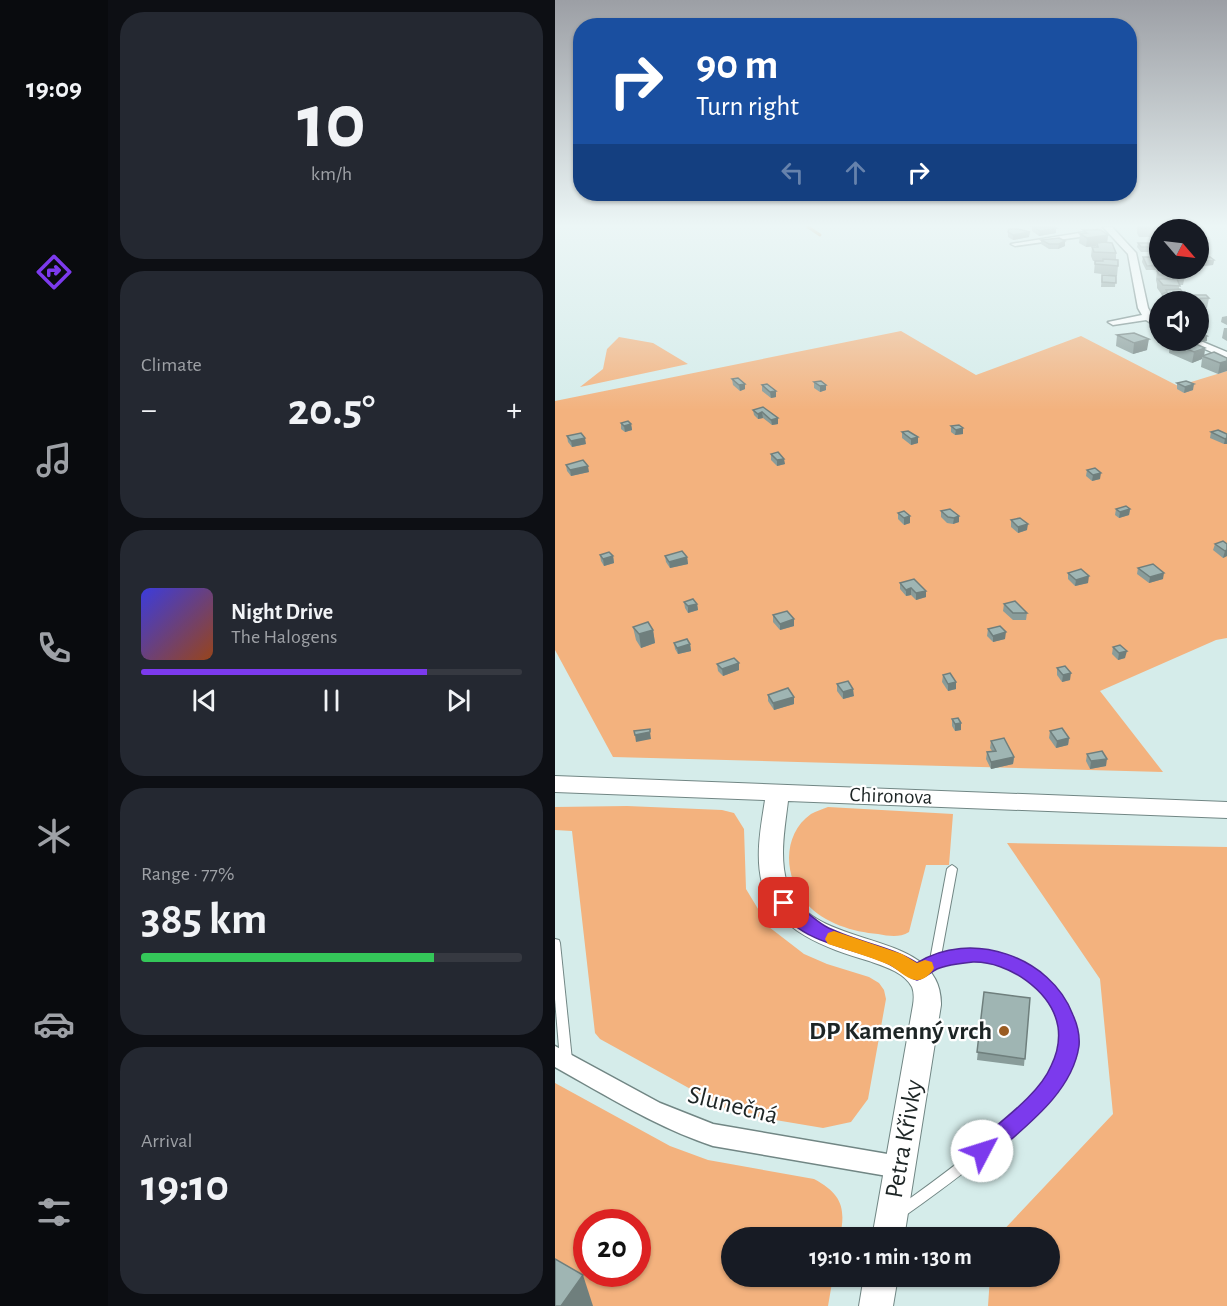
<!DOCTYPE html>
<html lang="en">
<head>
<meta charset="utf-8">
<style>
  :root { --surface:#171b24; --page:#242831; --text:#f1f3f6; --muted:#9ea1a6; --line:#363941; --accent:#7c3aed }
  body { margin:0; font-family:"Alegreya Sans",sans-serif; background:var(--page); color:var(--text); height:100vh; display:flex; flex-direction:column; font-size:22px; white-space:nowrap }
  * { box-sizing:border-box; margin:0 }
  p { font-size:20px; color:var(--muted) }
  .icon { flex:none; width:33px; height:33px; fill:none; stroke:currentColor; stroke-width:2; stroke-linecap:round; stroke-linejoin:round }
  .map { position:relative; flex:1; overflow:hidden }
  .side { display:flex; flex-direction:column; gap:12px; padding:12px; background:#0d0f14; width:447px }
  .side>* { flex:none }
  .banner { position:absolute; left:18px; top:18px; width:564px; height:183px; border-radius:24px; box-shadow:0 2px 4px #0004; background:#1a4fa0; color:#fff; overflow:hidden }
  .needle { width:39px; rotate:118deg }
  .fabs { position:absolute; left:594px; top:219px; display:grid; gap:12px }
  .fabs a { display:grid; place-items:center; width:60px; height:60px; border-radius:50%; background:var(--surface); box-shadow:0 2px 4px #0004; font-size:30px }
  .speed { position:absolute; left:18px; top:1209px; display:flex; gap:12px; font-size:30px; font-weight:700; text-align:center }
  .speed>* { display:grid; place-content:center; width:78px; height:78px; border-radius:50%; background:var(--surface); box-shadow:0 2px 4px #0004; line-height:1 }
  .speed .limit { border:9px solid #d22; background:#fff; color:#111 }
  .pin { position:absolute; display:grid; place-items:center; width:51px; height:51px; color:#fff; margin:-26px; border-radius:12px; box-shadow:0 3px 9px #0006 }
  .me { position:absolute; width:66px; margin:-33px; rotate:50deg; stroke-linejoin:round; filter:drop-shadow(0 0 4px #0008) }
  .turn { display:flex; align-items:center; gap:21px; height:126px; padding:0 24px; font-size:27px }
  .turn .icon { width:78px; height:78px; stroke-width:2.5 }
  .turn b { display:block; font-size:42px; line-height:51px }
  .lanes { display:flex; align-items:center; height:57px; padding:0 24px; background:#0003; justify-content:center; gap:30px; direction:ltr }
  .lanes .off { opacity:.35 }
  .big { font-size:45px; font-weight:700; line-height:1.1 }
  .side .widget { flex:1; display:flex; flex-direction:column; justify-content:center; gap:9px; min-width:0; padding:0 21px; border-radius:24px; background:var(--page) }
  .side .dial { align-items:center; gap:0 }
  .dial b { font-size:78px; line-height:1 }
  .song { display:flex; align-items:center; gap:18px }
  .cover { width:72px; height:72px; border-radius:9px; background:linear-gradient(135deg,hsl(240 70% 55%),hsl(20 70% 35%)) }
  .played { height:6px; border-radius:3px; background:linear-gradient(90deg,var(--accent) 75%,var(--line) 75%) }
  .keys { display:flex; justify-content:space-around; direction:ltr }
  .heat { display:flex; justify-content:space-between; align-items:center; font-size:33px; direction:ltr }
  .charge { height:9px; border-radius:4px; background:linear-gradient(90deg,#34c759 77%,var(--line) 0) }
  .trip { position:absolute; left:166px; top:1227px; width:339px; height:60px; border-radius:30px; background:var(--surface); box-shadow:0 2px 4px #0004; font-weight:700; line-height:60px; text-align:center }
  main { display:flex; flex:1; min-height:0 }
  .menu { display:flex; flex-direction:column; width:108px; justify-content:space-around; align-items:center; background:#090b0e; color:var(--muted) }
  .menu .icon { width:42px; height:42px }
  .menu .selected { color:var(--accent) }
  .menu b { font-size:27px; color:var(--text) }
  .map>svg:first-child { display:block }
  .green { fill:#f3b27e; fill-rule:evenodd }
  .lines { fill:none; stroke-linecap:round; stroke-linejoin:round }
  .stream { stroke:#ca8040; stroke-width:3 }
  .service-casing { stroke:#718684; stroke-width:2 }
  .minor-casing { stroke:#718684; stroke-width:3 }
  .tertiary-casing { stroke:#718684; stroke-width:2 }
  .service { fill:#fff; fill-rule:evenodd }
  .minor { fill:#fff; fill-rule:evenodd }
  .tertiary { fill:#fff; fill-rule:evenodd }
  .wall { fill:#899c9a }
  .shaded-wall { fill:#6f7f7d }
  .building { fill:#9fb5b3; stroke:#6f7f7d; stroke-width:1.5 }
  .route { fill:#7c3aed; stroke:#51269a; stroke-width:1.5 }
  .slow { fill:#f59e0b }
  .poi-dot { fill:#9a5c22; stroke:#fff; stroke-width:2 }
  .labels { text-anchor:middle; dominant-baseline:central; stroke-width:4.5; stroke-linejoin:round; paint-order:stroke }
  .street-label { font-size:21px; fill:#1d2525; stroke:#fff }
  .near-poi-label { font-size:26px; font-weight:bold; fill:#1d2525; stroke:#fff; text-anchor:end }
  .near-street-label { font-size:26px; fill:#1d2525; stroke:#fff }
</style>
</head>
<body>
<main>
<nav class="menu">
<b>19:09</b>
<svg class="icon selected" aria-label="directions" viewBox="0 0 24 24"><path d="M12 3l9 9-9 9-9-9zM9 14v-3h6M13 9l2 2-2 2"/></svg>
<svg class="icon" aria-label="music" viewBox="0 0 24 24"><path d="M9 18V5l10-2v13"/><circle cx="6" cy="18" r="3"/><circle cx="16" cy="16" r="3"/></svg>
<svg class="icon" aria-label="phone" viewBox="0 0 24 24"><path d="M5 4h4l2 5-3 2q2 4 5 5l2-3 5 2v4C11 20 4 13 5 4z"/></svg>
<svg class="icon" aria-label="climate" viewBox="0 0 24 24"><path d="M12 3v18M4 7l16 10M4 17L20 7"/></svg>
<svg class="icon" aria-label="car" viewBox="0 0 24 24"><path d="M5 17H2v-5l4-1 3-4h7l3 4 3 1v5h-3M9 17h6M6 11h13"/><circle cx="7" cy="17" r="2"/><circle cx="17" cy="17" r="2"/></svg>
<svg class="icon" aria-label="filters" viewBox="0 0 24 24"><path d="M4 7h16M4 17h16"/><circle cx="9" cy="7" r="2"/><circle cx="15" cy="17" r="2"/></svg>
</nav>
<section class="side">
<div class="widget dial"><b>10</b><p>km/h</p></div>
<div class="widget"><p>Climate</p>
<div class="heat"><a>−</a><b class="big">20.5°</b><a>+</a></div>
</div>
<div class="widget">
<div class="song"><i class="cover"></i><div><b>Night Drive</b><p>The Halogens</p></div></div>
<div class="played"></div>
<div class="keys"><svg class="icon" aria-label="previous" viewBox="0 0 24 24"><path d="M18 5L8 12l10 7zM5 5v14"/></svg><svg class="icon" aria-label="pause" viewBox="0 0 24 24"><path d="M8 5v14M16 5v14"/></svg><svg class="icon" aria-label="next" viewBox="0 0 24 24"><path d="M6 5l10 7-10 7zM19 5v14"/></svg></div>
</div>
<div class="widget"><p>Range · 77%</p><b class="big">385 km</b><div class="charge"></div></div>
<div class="widget"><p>Arrival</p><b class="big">19:10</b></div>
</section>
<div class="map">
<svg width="672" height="1306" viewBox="0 0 672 1306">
  <rect width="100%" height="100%" fill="#d5ecea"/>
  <g class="green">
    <polygon points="346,331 421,375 526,336 623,386 672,371 672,638 661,640 545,691 608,772 58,757 0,650 0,401"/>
    <polygon points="64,337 98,343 133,364 25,387 48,369 52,349"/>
    <polygon points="72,806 167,810 179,813 189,829 191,889 214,927 249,954 272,964 314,977 324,983 329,990 331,999 313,1099 296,1122 268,1128 179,1113 45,1039 40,1033 17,831 0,830 0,807"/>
    <path d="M273 807 398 814 394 865H371L354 932C344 938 334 936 323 934 298 932 269 923 252 904 229 879 226 835 256 814 261 811 268 809 273 807Z"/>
    <polygon points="452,843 672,847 672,1306 433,1306 435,1277 495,1276 495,1238 442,1237 558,1114 545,979"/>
    <path d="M0 1083 115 1146 153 1160 259 1179C287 1194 291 1208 285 1237L177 1238V1276L278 1277 273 1306H0ZM32 1222H82V1274H32Z"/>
  </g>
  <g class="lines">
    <polyline class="stream" points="253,227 265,235"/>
    <g class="service-casing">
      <g id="service">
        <path d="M397 865 400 867 402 869 386 956C417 946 455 952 481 972 514 998 528 1038 508 1077 498 1095 483 1108 469 1122 432 1156 392 1186 351 1215L347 1217 343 1215 341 1211 343 1207C384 1178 424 1148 461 1114 474 1102 489 1089 498 1073 509 1052 510 1023 497 1003 486 987 470 973 452 966 433 958 408 956 389 963 380 967 370 977 360 975L359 972 360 969 375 960 392 869 394 867Z"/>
        <polygon points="0,939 4,940 5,943 17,1060 15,1063 11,1065 7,1063 5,1060 0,999"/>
      </g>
    </g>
    <g class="minor-casing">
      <g id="minor">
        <polygon points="548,227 557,227 581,253 593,308 597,315 604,321 604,328 591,320 558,325 553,322 587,315 583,308 573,254"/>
        <polygon points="543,230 547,232 546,234 460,246 456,244"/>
        <polygon points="630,340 643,340 672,352 672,359"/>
        <path d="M0 1046 105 1103 158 1124 344 1156 352 1159 356 1167 352 1175 344 1178 158 1146C101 1127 52 1096 0 1067Z"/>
      </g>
    </g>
    <g class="tertiary-casing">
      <g id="tertiary">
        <path d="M0 776 672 802V818L233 801C230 827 224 857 232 883 253 954 388 925 386 1005L349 1238H317L358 1005C359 999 359 992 357 987 349 972 328 966 314 961 271 948 221 932 207 883 200 856 206 826 210 800L0 792Z"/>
        <polygon points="309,1276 343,1276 338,1306 304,1306"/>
      </g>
    </g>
    <use href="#service" class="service"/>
    <use href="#minor" class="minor"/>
    <use href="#tertiary" class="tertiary"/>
  </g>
  <g class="wall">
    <polygon points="477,227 501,233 484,236 477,231"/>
    <polygon points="582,227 608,227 608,230 604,230 603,237 584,237 582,233"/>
    <polygon points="528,230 553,235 552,242 561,253 561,260 563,266 562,276 539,273 540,261 538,261 536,256 537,247 541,247 541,246 531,247 524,243 525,234 527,234"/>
    <polygon points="453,232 474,237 458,240 453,237"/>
    <polygon points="486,240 510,241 510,246 503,249 494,249 486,244"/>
    <polygon points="583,243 595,247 594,252 586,252 582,247"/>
    <polygon points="644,256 659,260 658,265 648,266 648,269 634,269 634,268 644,268"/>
    <polygon points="588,257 604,265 603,270 591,270 587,262"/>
    <polygon points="605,268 619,268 619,269 630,275 628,285 624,285 624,289 630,295 654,298 652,308 644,308 644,302 606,302 607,295 602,288 602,284 601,280 602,271 605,271"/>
    <polygon points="547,275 561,276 560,287 546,287"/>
    <polygon points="672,316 672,325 666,322 667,317"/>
    <polygon points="669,328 672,328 672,341 667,338"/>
    <polygon points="562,335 592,350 578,354 561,346"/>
    <polygon points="615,342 650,348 649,355 672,358 663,374 646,367 647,359 637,363 614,353"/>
    <polygon points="177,379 190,389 185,391 178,385"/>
    <polygon points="259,382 271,390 265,392 259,388"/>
    <polygon points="622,383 638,390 629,393 622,389"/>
    <polygon points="207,385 221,391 221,397 216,398 207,391"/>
    <polygon points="198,410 223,418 223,424 217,425 208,418 203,419 199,415"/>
    <polygon points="66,423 76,424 77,430 70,432 66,429"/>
    <polygon points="396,426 408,434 400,435 396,432"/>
    <polygon points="347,432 363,437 363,443 356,445 347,438"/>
    <polygon points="656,432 672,434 672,444 669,444 655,438"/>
    <polygon points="12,436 31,444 17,447 13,442"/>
    <polygon points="216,454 230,464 222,466 216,460"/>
    <polygon points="11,465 34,472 16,476 12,471"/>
    <polygon points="532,470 545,479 537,481 531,476"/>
    <polygon points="561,509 575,509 574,515 564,518 560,515"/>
    <polygon points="386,511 404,516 404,522 398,524 392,523 386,517"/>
    <polygon points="343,513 355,523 349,525 343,519"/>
    <polygon points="456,520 472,530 463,533 456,527"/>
    <polygon points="660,544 672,544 672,556 668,558 658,550"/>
    <polygon points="45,555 58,556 59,563 49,566 46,561"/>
    <polygon points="110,556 132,557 133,564 115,568 111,562"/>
    <polygon points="583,568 608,579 594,583 582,574"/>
    <polygon points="513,573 533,583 520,586 513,579"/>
    <polygon points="345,583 371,597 361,600 356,595 351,596 345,589"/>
    <polygon points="129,602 142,604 143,610 133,613 130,608"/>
    <polygon points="449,604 472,613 471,620 458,620 448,611"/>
    <polygon points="218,615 239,626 225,630 218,622"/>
    <polygon points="78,627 98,630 100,643 86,648 81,640"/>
    <polygon points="433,629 450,639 438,642 432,636"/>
    <polygon points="119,643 135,644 136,651 123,654 120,649"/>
    <polygon points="558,647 570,658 563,660 557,654"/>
    <polygon points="184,663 184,670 168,676 163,671 162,664"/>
    <polygon points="502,668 515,680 507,682 502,675"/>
    <polygon points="388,675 401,682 401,689 393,691 387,682"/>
    <polygon points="282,684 299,696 288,699 282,691"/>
    <polygon points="213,695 239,697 239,704 219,710 213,701"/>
    <polygon points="397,719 406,730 400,731 397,726"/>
    <polygon points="495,731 514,738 513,745 501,748 494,738"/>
    <polygon points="436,741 459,757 458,764 436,769 431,759 432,752 437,751 435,748"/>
    <polygon points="532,754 551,766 535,769 531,761"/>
    <polygon points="429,992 475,998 469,1066 422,1060"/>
  </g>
  <g class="shaded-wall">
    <polygon points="501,228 501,233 484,236 485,231"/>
    <polygon points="475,232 474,237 458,240 458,235"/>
    <polygon points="553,235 552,244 542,243 541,246 531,247 532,238"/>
    <polygon points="510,241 510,246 503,249 504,244"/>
    <polygon points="659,260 658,265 648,266 649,264 646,262"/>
    <polygon points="644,312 646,312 644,322"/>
    <polygon points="652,336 652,341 643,343 644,338"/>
    <polygon points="594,339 592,350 578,354 579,343"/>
    <polygon points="650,348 649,357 647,356 647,359 637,363 639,352"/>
    <polygon points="672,361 672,371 663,374 665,363"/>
    <polygon points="190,384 190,389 185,391 184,385"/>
    <polygon points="639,384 638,390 629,393 630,387"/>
    <polygon points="271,385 271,390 265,392 265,386"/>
    <polygon points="221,391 221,397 216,398 215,392"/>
    <polygon points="207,412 208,418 203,419 203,414"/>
    <polygon points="223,418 223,424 217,425 216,420"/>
    <polygon points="76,424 77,430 70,432 69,426"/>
    <polygon points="408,428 408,434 400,435 401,430"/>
    <polygon points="363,437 363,443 356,445 356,439"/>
    <polygon points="30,438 31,444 17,447 16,441"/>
    <polygon points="672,438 672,444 669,444 670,439"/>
    <polygon points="229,459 230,464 222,466 222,460"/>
    <polygon points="33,466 34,472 16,476 15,470"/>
    <polygon points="546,473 545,479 537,481 538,475"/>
    <polygon points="575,509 574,515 564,518 565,512"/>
    <polygon points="355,516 355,523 349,525 349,518"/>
    <polygon points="404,516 404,522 398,524 399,518"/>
    <polygon points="473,524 472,530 463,533 463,527"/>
    <polygon points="672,550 672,556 668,558 670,551"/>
    <polygon points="58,556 59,563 49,566 48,559"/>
    <polygon points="132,557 133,564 115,568 114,562"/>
    <polygon points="609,573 608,579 594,583 595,577"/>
    <polygon points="534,576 533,583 520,586 521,580"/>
    <polygon points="356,588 356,595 351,596 351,590"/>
    <polygon points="371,591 371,597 361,600 361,593"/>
    <polygon points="142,604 143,610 133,613 133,606"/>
    <polygon points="239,619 239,626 225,630 225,624"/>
    <polygon points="98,630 100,643 86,648 84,634"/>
    <polygon points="451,632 450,639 438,642 438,636"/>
    <polygon points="135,644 136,651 123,654 122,648"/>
    <polygon points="572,651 570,658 563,660 564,653"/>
    <polygon points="184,663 184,670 168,676 167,669"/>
    <polygon points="516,673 515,680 507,682 508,675"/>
    <polygon points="401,682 401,689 393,691 393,684"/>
    <polygon points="298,689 299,696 288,699 288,692"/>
    <polygon points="239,697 239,704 219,710 218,703"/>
    <polygon points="406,723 406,730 400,731 400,724"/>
    <polygon points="95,732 96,739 81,742 80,735"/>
    <polygon points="514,738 513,745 501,748 502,741"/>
    <polygon points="459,757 458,764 436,769 436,762"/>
    <polygon points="552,759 551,766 535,769 536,761"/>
    <polygon points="28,1275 38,1306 6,1306"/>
  </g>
  <g class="building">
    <polygon points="478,227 499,227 501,228 485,231"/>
    <polygon points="584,227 603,227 604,228 585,228"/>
    <polygon points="619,228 638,228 640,230 621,230"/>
    <polygon points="454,229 463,229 475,232 458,235 453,232"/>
    <polygon points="528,230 546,230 553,235 532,238 525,234 532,233"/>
    <polygon points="504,238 510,241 504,244 494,244 486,240"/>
    <polygon points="549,242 557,243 561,253 539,252 537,247 543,247 542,243"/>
    <polygon points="583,243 593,243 595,247 586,247"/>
    <polygon points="644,256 655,257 659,260 646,262 649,264 644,264"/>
    <polygon points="588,257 599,257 604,265 592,266"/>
    <polygon points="548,259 563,260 563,266 540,264 540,261 548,261"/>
    <polygon points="606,268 619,268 619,269 628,271 630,275 604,275 602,271 607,271"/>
    <polygon points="547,275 561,276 561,283 547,282"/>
    <polygon points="603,279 622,279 625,286 608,285"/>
    <polygon points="625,289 630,295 651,295 654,298 610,300 607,294 612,292 611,290"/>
    <polygon points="579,333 594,339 579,343 562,335"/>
    <polygon points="644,334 648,334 652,336 644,338"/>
    <polygon points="620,340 632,340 650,348 639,352 615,342"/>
    <polygon points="659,352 672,358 672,361 665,363 647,356"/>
    <polygon points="183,378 190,384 184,385 177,379"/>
    <polygon points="266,381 271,385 265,386 259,382"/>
    <polygon points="631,381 639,384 630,387 622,383"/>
    <polygon points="212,384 221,391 215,392 207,385"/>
    <polygon points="208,407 223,418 216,420 207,412 203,414 198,410"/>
    <polygon points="73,421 76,424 69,426 66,423"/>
    <polygon points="404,425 408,428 401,430 396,426"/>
    <polygon points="663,430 672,434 672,438 670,439 656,432"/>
    <polygon points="353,431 363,437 356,439 347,432"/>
    <polygon points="26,433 30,438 16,441 12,436"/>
    <polygon points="223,452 229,459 222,460 216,454"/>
    <polygon points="28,460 33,466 15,470 11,465"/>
    <polygon points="540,468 546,473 538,475 532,470"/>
    <polygon points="571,506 575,509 565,512 561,509"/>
    <polygon points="395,509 404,516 399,518 393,517 386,511"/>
    <polygon points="349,511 355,516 349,518 343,513"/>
    <polygon points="465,518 473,524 463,527 456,520"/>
    <polygon points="668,541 672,544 672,550 670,551 660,544"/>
    <polygon points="127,551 132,557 114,562 110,556"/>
    <polygon points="54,552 58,556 48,559 45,555"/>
    <polygon points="598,564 609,573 595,577 583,568"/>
    <polygon points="526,569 534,576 521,580 513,573"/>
    <polygon points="359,579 371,591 361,593 356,588 351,590 345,583"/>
    <polygon points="138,599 142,604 133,606 129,602"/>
    <polygon points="460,601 472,613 458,613 449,604"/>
    <polygon points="232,611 239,619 225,624 218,615"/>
    <polygon points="93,622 98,630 84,634 78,627"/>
    <polygon points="445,626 451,632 438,636 433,629"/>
    <polygon points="132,639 135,644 122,648 119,643"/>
    <polygon points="565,645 572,651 564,653 558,647"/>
    <polygon points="179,658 184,663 167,669 162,664"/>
    <polygon points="510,666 516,673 508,675 502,668"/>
    <polygon points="395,673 401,682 393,684 388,675"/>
    <polygon points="293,681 298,689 288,692 282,684"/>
    <polygon points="233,688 239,697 218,703 213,695"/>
    <polygon points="403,718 406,723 400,724 397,719"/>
    <polygon points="507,728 514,738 502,741 495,731"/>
    <polygon points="95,729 95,732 80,735 79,731"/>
    <polygon points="449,738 459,757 436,762 432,752 441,751 436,741"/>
    <polygon points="547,751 552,759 536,761 532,754"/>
    <polygon points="429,992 475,998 470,1059 422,1052"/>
    <polygon points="0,1259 28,1275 6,1306 0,1306"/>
  </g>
  <linearGradient id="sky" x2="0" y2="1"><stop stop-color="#9c9fa5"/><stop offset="0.55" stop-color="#ecf6f6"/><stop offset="1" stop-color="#ecf6f6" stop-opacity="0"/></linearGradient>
  <rect width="672" height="410" fill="url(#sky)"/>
  <path class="route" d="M229 896C239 899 257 919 270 926 299 942 334 945 362 963 415 929 496 956 518 1015 522 1024 525 1036 524 1046 517 1094 468 1128 435 1158L427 1161 420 1158 416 1151 420 1144C443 1123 484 1095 496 1066 502 1054 505 1041 503 1027 497 991 453 961 418 962 408 963 391 965 382 969 375 973 370 978 362 980 352 977 344 969 334 964 296 946 242 944 220 903L222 898Z"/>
  <path class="slow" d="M279 931 347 954 362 963 370 960 377 962 379 968C376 974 368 981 361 980 350 979 341 967 332 964 312 956 292 950 273 944L270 939 273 933Z"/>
  <circle class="poi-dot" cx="449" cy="1031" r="6"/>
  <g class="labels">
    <g class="street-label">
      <text transform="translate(336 796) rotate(2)">Chironova</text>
    </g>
    <g class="near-poi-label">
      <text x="437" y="1031">DP Kamenný vrch</text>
    </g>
    <g class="near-street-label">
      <text transform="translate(178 1105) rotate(14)">Slunečná</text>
      <text transform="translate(349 1139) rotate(-80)">Petra Křivky</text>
    </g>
  </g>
</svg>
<div class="fabs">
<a><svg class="needle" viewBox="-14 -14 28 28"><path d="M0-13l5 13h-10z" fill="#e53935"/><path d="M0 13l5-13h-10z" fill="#9ea1a6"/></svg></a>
<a><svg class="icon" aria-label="sound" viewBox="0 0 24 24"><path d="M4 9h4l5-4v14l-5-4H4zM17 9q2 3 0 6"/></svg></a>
</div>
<div class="speed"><div class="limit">20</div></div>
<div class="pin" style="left:229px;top:903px;background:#d93025"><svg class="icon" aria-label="arrive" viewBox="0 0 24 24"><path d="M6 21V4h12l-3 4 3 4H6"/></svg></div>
<svg class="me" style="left:427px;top:1151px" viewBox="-20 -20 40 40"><circle r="19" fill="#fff"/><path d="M0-13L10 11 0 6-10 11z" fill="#7c3aed"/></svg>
<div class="trip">19:10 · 1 min · 130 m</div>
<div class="banner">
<div class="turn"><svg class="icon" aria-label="right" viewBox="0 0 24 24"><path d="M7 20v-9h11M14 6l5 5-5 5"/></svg><div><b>90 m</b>Turn right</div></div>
<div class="lanes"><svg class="icon off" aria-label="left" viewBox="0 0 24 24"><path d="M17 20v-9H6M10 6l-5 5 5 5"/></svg><svg class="icon off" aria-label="ahead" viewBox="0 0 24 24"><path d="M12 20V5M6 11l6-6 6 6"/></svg><svg class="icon" aria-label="right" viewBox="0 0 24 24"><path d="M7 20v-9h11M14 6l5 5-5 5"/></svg></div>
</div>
</div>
</main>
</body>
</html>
